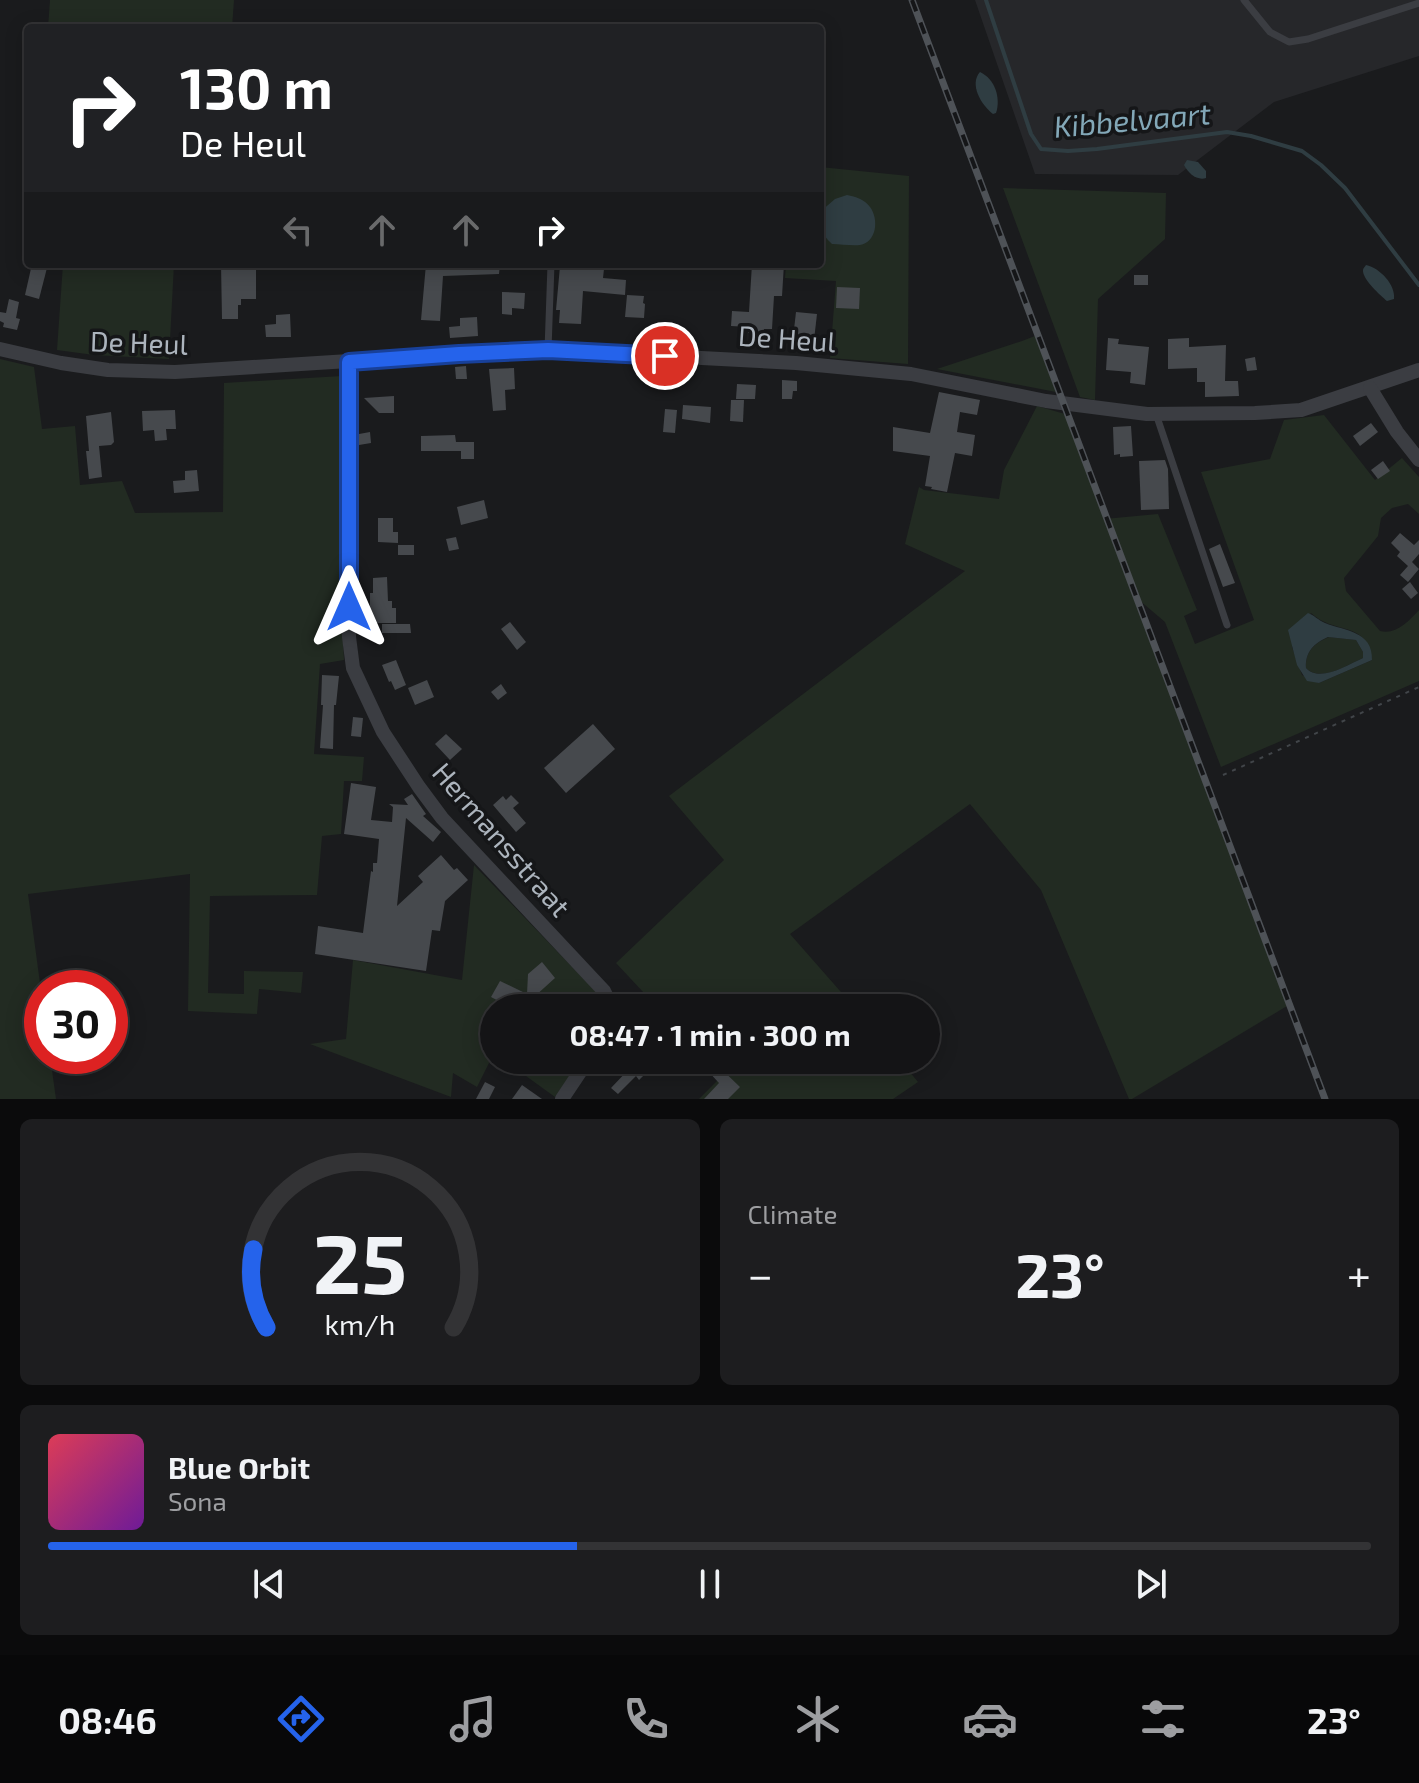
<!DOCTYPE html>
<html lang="en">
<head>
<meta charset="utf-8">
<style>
  :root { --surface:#141416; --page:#1d1d1f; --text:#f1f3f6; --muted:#9d9ea1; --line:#333335; --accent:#2563eb }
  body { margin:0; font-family:"Exo 2",sans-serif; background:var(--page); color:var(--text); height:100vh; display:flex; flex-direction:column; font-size:30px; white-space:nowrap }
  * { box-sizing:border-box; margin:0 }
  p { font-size:26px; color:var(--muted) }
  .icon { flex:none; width:44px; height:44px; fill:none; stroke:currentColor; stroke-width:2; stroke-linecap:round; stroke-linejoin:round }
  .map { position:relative; height:1099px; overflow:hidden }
  .side { display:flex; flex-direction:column; gap:20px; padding:20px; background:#0b0b0c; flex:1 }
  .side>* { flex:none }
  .banner { position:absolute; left:24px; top:24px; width:800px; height:244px; border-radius:8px; box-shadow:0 4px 20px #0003,0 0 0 2px var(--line); background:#202124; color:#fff; overflow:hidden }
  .speed { position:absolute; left:24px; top:970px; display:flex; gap:16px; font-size:40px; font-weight:700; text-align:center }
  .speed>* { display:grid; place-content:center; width:104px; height:104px; border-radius:50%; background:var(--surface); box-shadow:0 4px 20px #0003,0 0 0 2px var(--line); line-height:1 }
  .speed .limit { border:12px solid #d22; background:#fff; color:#111 }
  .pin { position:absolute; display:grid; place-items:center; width:68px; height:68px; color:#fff; margin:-34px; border:4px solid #fff; border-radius:50%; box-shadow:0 2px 8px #0007 }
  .me { position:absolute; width:88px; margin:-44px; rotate:0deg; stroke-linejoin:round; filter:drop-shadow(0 0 6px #0008) }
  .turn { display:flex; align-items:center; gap:28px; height:168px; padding:0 24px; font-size:36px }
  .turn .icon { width:104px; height:104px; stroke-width:2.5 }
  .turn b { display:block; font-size:56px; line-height:68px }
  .lanes { display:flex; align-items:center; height:76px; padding:0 24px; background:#0003; justify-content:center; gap:40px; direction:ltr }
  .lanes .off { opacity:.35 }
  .big { font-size:60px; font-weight:700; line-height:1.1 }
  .side .widget { flex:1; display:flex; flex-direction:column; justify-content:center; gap:12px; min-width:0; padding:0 28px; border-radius:12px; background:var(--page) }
  .side .dial { align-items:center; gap:0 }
  .dial svg { height:208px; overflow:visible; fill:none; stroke:var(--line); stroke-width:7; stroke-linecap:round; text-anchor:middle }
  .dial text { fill:var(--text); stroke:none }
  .song { display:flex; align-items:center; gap:24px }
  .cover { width:96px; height:96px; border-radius:12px; background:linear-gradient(135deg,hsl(350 70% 55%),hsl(280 70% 35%)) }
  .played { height:8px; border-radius:4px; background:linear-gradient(90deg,var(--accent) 40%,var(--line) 40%) }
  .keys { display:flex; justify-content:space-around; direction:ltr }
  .heat { display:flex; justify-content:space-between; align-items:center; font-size:44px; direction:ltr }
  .side .tiles { flex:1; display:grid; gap:20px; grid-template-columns:1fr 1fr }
  .widget:last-child { grid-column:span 2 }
  .trip { position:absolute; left:480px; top:994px; width:460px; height:80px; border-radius:40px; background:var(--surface); box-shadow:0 4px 20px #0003,0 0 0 2px var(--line); font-weight:700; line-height:80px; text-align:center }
  .tabs { display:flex; height:128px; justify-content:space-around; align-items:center; background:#080809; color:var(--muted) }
  .tabs .icon { width:56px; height:56px }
  .tabs .active { color:var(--accent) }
  .tabs b { font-size:36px; color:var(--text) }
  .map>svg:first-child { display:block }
  .built { fill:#26272a }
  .green { fill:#222b22; fill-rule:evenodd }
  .water { fill:#2f3d42; fill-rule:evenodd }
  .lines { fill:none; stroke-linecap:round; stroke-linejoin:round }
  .stream { stroke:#2f3d42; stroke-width:4 }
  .building { fill:#46494d }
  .path { stroke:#414549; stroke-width:2; stroke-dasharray:4 6; stroke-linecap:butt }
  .lane { stroke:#3b3d42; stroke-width:7 }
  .street { stroke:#3b3d42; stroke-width:14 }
  .rail-casing { stroke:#4e5257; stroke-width:7 }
  .rail { stroke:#151618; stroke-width:4; stroke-dasharray:12; stroke-linecap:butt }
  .route-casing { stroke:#184099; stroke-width:20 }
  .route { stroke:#2563eb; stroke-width:14 }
  .labels { text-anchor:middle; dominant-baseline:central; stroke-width:7; stroke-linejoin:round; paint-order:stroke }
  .street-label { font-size:28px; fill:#acb4bd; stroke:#151618 }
  .water-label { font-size:30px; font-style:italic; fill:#83a8b8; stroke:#151618 }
</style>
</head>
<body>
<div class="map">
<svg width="1419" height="1099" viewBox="0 0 1419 1099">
  <rect width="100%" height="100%" fill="#1a1b1d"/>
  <polygon class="built" points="975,0 1419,0 1419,56 1274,102 1178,175 1035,174"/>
  <g class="green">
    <polygon points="50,0 234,0 232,28 48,28"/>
    <polygon points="820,167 909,176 908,364 830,358 836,281 785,278 786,264 820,264 820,228 822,234 825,207 820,212"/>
    <polygon points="1003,188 1166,193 1165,239 1098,299 1095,400 1080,397"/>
    <polygon points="63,264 174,264 169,359 94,355 57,350"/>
    <polygon points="1035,336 1056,392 937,369 1022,341"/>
    <polygon points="0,359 34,367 42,429 75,426 80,485 122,481 135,513 223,512 224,383 342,376 341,609 344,660 320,664 314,754 364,757 362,781 344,781 341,834 322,836 317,895 210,896 208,993 244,994 244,971 303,972 301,993 259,989 257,1014 188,1011 190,874 28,894 42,998 42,1056 50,1056 56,1099 0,1099"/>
    <path d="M1037 406 1065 414 1104 519 1158 514 1197 610 1184 616 1195 644 1254 620 1201 472 1270 459 1284 420 1324 415 1375 480 1402 458 1419 477V514L1408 504 1392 508 1381 518 1378 536 1344 578 1346 591 1380 631C1396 635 1408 622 1419 610V681L1221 767 1165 622 1132 594 1287 1006 1132 1099H1129L1041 890 970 804 790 934 855 1008H658L616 963 724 860 669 796 965 571 905 544 919 487 924 490 999 499 1004 470ZM1311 613C1336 636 1366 619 1372 660L1319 683 1302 675 1292 647Z"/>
    <path d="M1329 637 1356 640 1363 652V658C1347 665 1321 683 1306 668 1305 652 1314 643 1329 637Z"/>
    <polygon points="474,865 601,997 606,1008 494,1008 494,1053 477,1087 453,1073 451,1097 310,1044 346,1039 353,960 462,980"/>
    <polygon points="504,1060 581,1060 555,1097"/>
    <polygon points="707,1060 900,1060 918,1082 893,1099 699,1099 725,1073 713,1066"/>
  </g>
  <g class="water">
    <path d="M980 72C995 79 1001 98 996 113L993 114C981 105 969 84 980 72Z"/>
    <path d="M1187 160 1198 162 1206 171V178C1197 181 1188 173 1184 165Z"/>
    <path d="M847 195C856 197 864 199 870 207 879 219 877 242 860 245 851 246 841 244 832 244 820 232 820 229 820 212L835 199Z"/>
    <path d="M1366 265C1380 268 1396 285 1394 299L1387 301C1381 296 1362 279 1363 270 1363 268 1365 267 1366 265Z"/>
    <path d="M1308 613C1314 615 1318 620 1325 623 1345 631 1373 631 1372 660L1319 683 1307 681 1297 665 1288 630ZM1328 637 1356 640 1363 652V658C1347 665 1320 683 1306 668 1305 652 1314 643 1328 637Z"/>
  </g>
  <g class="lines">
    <polyline class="stream" points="986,0 1031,134 1041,149 1068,151 1097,149 1227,132 1251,136 1302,151 1321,165 1345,188 1419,285"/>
  </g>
  <g class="building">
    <polygon points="32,264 48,264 39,299 25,295"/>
    <polygon points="221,264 256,264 256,299 241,299 241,305 238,305 238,319 222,319"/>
    <polygon points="426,264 500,264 499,274 443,276 440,321 421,320"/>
    <polygon points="752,264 784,264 782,296 774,296 772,329 764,329 764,334 748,333 749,327 731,326 732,311 749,312"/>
    <polygon points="560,266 604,269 603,278 626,280 625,295 583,291 581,324 559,323 560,310 556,310"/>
    <rect x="1134" y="275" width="14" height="10"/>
    <polygon points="837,287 860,288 859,309 836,308"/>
    <polygon points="502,292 525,293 524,309 512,308 512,315 502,314"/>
    <polygon points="627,295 644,296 643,303 645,304 644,318 625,317"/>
    <polygon points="9,299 19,302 16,318 20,319 17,330 3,327 4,323 0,321 0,312 6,313"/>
    <polygon points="796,312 817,314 814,340 793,338"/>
    <polygon points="290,314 291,337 266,337 265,325 276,324 276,315"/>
    <polygon points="477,317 478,336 450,338 449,327 460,326 460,318"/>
    <polygon points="1108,338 1119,339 1118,344 1149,347 1145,385 1130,383 1131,372 1106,370"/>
    <polygon points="1189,338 1189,347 1226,345 1225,381 1238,381 1239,396 1205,397 1205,382 1197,382 1197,368 1168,369 1168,339"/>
    <polygon points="1255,357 1257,370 1247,371 1245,359"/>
    <polygon points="466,366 467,379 456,379 455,367"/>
    <polygon points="514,368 515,389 505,390 506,410 493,411 489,369"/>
    <polygon points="782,380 797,381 797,391 793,391 792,399 782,399"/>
    <polygon points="737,384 756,385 755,399 736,399"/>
    <polygon points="939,392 980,400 977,415 960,412 957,432 975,435 972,456 955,453 947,492 931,489 932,487 925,486 930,456 893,451 893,427 930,433"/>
    <polygon points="394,396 394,413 379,413 364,398"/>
    <polygon points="731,400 744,400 743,422 730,421"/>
    <polygon points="683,405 711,407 710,423 682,419"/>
    <polygon points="665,409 677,410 675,433 663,432"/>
    <polygon points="175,410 176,429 166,429 167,440 155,441 154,430 143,431 142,411"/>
    <polygon points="111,412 114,442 111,445 99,446 102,477 89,479 86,451 89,451 86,416"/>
    <polygon points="1371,423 1378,432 1360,446 1353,436"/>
    <polygon points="1131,426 1133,456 1120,457 1120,454 1114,455 1113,427"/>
    <polygon points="370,432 371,443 359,445 359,434"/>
    <polygon points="455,435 456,442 474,442 474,459 461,459 461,451 421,451 421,436"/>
    <polygon points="1165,460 1168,469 1169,509 1141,510 1139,461"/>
    <polygon points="1383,461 1390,471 1378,479 1371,470"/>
    <polygon points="197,470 199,491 174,493 173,481 185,480 185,471"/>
    <polygon points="484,500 488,518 461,525 457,507"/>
    <polygon points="378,518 393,518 393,532 398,532 398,543 378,542"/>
    <polygon points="1400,533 1414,545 1419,540 1419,554 1412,562 1419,569 1408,582 1400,575 1408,566 1397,556 1400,552 1391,543"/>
    <polygon points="456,537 459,549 449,551 446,539"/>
    <polygon points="1220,544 1235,583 1223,587 1209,549"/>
    <rect x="398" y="545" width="16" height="10"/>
    <polygon points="387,577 388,601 392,601 392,608 396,608 396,623 370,623 370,593 373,593 373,578"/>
    <polygon points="1410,582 1418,593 1411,599 1402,589"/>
    <polygon points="510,622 526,642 517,650 501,629"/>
    <polygon points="382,624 410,624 411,633 382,633"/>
    <polygon points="396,660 406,685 395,690 391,681 389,682 382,665"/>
    <polygon points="322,675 339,676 336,705 334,705 333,749 320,748 323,705 321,705"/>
    <polygon points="427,680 434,697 415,705 408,688"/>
    <polygon points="501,684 507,693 498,700 491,692"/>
    <polygon points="353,717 363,718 361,737 351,736"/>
    <polygon points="593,724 615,749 566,793 544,768"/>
    <polygon points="446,734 462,749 450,760 435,744"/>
    <polygon points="351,783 376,787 371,820 392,822 393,807 389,804 408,805 404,799 412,794 426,814 423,816 441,832 433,842 406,818 397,906 423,882 418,876 441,855 454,870 457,868 468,880 445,901 440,931 432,930 426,971 315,954 318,926 363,933 371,871 373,872 373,863 377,863 379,839 344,834"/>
    <polygon points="511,795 519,803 513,808 526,823 516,832 493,805 503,796 506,800"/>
    <polygon points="542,962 555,978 534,997 555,1008 512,1008 491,997 500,981 527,994 528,974"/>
    <polygon points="619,1060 641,1060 650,1069 639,1080 636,1076 618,1094 611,1088 629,1069"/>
    <polygon points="714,1062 740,1087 728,1099 704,1099 719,1083 707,1070"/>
    <polygon points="485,1082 495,1087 489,1099 476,1099"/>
    <polygon points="522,1085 542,1099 512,1099"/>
  </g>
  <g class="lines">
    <polyline class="path" points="1223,775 1419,687"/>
    <g class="lane">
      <polyline points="1244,0 1270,32 1289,42 1308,39 1419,3"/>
      <polyline points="548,350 551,264"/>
      <polyline points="1156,414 1227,625"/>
    </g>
    <g class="street">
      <polyline points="0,349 61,363 108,370 175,372 459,354 548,350 796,363 911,374 1046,401 1147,414 1255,413 1301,410 1419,370"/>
      <polyline points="349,362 349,637 353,668 383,732 419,787 442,818 604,991 612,1008"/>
      <polyline points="1370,388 1397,432 1419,460"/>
      <polyline points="562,1099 588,1060"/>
    </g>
    <g class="rail-casing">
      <polyline id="rail" points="912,0 1325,1099"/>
    </g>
    <use href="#rail" class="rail"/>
  </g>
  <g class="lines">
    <g class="route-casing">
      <polyline id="route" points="349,607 349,362 459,354 548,350 665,356"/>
    </g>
    <use href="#route" class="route"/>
  </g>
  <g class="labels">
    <g class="street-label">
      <text transform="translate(787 338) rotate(4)">De Heul</text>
      <text transform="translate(139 342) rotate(2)">De Heul</text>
      <text transform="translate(502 839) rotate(49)">Hermansstraat</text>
    </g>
    <g class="water-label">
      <text transform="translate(1132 119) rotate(-5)">Kibbelvaart</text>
    </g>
  </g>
</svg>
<div class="speed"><div class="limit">30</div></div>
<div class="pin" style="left:665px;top:356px;background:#d93025"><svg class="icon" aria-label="arrive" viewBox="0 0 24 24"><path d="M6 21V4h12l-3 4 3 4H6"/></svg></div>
<svg class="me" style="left:349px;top:607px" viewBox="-20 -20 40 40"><path d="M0-17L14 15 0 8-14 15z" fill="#2563eb" stroke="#fff" stroke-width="4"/></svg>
<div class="trip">08:47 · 1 min · 300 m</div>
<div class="banner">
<div class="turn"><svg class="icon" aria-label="right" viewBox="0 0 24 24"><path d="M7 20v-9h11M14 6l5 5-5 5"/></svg><div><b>130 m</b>De Heul</div></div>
<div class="lanes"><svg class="icon off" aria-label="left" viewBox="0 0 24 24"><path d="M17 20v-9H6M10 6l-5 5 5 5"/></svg><svg class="icon off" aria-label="ahead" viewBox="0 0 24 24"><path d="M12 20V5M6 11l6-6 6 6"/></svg><svg class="icon off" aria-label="ahead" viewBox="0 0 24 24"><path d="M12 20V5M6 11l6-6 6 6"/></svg><svg class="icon" aria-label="right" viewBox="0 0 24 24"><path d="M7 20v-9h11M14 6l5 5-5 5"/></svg></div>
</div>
</div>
<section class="side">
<div class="tiles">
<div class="widget dial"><svg viewBox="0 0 100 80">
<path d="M14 69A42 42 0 1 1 86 69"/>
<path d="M14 69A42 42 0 0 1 9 39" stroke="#2563eb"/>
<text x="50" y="56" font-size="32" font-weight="700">25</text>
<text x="50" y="72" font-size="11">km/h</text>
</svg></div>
<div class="widget"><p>Climate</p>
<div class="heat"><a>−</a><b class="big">23°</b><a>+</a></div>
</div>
<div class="widget">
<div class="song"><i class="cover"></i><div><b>Blue Orbit</b><p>Sona</p></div></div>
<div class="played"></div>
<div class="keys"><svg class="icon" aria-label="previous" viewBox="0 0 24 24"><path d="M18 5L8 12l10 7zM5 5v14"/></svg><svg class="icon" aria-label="pause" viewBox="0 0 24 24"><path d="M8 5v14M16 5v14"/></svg><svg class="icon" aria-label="next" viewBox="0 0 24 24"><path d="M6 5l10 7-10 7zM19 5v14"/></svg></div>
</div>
</div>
</section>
<nav class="tabs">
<b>08:46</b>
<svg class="icon active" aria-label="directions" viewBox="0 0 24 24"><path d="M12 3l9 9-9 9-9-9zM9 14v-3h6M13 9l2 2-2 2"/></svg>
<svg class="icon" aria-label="music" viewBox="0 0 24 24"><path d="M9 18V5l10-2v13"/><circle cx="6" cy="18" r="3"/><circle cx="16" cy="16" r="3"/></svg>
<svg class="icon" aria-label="phone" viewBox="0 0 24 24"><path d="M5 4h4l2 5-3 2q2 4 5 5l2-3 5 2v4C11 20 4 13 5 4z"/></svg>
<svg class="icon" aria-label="climate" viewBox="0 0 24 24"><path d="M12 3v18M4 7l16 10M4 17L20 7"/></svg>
<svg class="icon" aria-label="car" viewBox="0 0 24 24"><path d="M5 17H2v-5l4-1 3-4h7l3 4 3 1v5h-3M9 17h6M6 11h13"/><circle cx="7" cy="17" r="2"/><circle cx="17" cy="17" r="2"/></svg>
<svg class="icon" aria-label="filters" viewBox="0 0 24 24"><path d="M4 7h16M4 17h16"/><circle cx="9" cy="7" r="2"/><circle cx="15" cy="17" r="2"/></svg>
<b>23°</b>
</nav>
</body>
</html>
